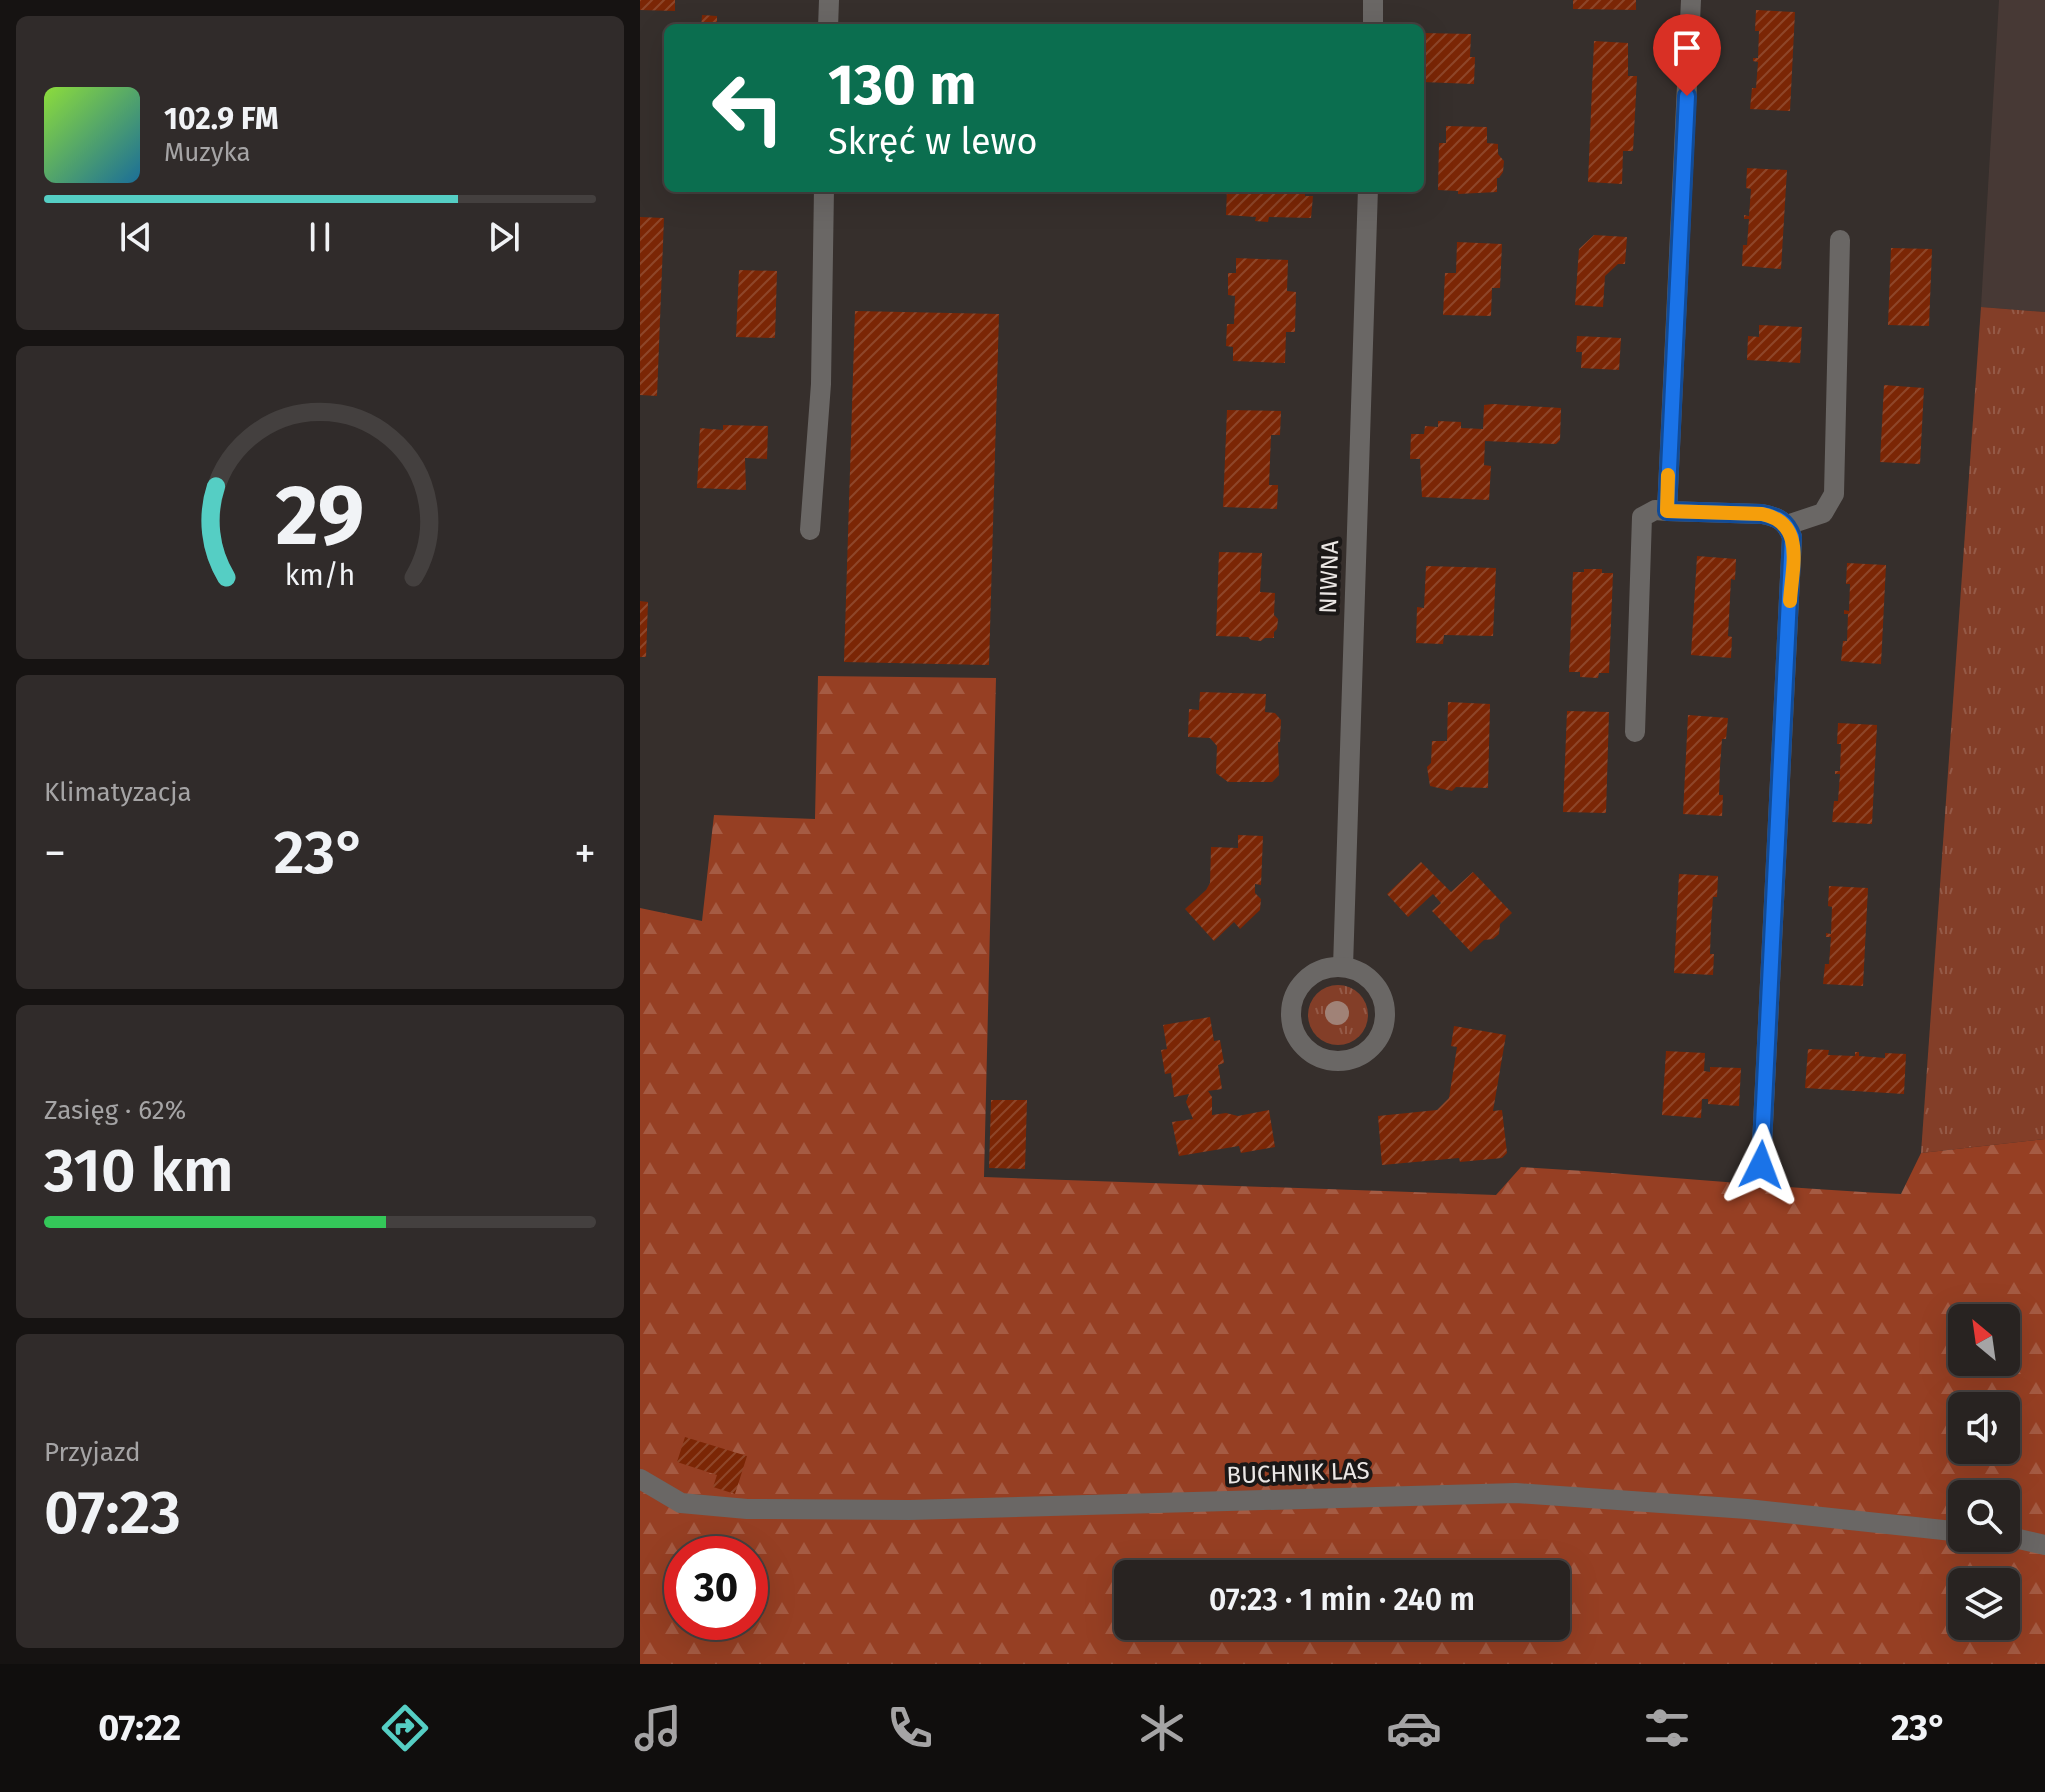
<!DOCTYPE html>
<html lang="pl">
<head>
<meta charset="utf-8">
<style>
  :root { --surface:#282321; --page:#302b2a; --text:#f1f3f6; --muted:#a5a4a5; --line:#44403f; --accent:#55cec4 }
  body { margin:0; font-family:"Fira Sans",sans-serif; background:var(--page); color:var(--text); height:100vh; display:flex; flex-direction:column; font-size:30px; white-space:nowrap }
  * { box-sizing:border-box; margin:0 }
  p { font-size:26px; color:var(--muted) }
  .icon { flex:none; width:44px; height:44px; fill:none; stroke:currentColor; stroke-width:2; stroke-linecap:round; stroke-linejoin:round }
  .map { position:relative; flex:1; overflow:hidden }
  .sheet { display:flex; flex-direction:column; gap:16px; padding:16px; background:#161312; width:640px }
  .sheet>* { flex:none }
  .banner { position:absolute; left:24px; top:24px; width:760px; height:168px; border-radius:12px; box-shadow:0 8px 32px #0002,0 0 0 2px var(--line); background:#0b6e4f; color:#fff; overflow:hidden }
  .needle { width:52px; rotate:331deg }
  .tools { position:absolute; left:1308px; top:1304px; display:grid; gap:16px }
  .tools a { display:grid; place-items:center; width:72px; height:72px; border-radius:12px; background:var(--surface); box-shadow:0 8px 32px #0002,0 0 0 2px var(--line); font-size:40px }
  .speed { position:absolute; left:24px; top:1536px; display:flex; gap:16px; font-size:40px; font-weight:700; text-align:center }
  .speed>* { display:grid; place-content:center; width:104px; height:104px; border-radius:50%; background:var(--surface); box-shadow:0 8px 32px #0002,0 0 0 2px var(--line); line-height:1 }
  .speed .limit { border:12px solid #d22; background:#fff; color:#111 }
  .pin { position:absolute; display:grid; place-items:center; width:68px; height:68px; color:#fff; margin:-82px -34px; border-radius:50% 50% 50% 0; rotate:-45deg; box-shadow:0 0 8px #0007 }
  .pin .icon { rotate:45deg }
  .me { position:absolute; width:88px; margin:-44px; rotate:3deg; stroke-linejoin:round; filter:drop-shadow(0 0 6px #0008) }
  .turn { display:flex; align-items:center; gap:28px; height:168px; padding:0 32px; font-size:36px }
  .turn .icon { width:104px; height:104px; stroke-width:2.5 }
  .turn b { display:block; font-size:56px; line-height:68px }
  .big { font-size:60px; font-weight:600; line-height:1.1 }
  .sheet .tile { flex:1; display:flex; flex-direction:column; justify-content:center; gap:12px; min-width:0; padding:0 28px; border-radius:12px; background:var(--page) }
  .sheet .dial { align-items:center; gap:0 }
  .dial svg { height:208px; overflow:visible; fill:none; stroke:var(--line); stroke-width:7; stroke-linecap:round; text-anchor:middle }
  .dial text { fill:var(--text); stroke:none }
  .song { display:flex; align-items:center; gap:24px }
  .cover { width:96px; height:96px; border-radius:12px; background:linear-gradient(135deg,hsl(90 70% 55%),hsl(200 70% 35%)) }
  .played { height:8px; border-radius:4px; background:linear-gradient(90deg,var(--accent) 75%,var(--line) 75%) }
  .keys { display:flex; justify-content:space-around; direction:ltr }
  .heat { display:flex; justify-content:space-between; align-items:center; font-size:44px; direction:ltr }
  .charge { height:12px; border-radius:6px; background:linear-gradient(90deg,#34c759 62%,var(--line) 0) }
  .trip { position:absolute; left:474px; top:1560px; width:456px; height:80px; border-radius:12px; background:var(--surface); box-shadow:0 8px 32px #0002,0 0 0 2px var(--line); font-weight:600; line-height:80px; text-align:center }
  .tab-bar { display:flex; height:128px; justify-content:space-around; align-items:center; background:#100e0d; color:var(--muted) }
  .tab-bar .icon { width:56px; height:56px }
  .tab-bar .current { color:var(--accent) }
  .tab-bar b { font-size:36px; color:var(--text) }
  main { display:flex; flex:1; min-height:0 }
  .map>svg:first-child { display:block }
  .built { fill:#473935 }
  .grass { fill:url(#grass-tufts) }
  .forest { fill:url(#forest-firs); fill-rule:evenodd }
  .building { fill:url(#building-hatch) }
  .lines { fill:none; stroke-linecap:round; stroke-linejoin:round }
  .service { stroke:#6a6765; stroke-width:20 }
  .minor { stroke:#6a6765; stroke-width:20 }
  .tree { fill:#a08277 }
  .route-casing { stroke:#114b97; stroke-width:20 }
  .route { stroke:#1a73e8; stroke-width:14 }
  .slow { stroke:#f59e0b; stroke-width:14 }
  .labels { text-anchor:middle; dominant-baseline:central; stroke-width:8; stroke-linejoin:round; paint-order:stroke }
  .street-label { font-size:24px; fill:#ebe7e5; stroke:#1b1817 }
</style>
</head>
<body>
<main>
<section class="sheet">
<div class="tile">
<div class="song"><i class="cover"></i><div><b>102.9 FM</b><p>Muzyka</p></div></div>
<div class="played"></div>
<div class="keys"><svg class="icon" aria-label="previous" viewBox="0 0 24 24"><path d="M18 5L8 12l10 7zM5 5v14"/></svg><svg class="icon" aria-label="pause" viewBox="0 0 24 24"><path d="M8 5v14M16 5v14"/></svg><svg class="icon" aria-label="next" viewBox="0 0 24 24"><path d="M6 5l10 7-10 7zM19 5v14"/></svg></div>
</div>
<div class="tile dial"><svg viewBox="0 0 100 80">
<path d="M14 69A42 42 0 1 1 86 69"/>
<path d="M14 69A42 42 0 0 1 10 34" stroke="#55cec4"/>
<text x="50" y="56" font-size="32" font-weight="700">29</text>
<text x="50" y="72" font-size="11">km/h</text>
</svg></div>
<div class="tile"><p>Klimatyzacja</p>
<div class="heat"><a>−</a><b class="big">23°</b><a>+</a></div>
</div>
<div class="tile"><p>Zasięg · 62%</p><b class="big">310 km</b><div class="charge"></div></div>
<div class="tile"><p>Przyjazd</p><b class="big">07:23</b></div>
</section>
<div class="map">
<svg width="1405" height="1664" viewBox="0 0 1405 1664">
  <defs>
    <pattern id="grass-tufts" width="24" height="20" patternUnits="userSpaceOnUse" patternTransform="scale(2)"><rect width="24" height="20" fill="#833e28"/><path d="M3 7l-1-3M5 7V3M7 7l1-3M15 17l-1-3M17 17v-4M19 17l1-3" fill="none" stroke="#955a47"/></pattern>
    <pattern id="forest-firs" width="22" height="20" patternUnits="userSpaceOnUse" patternTransform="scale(2)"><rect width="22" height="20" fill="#963f23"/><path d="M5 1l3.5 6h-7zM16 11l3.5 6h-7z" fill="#a55b43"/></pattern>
    <pattern id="building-hatch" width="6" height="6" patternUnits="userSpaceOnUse" patternTransform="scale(2)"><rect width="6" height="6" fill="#7b2605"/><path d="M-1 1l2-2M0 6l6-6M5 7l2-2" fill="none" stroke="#8e4629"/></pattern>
  </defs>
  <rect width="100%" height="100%" fill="#362f2c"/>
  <polygon class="built" points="1359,0 1405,0 1405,312 1341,307"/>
  <g class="grass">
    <polygon points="1341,307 1405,312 1405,1139 1281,1153"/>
    <circle cx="698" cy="1015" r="30"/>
  </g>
  <path class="forest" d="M178 676 356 678 344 1177 856 1195 881 1167C1008 1174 1134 1188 1261 1194L1281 1153 1405 1139V1664H0V908L62 921 74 815 175 819ZM1322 1318H1366V1362H1322ZM1322 1406H1366V1450H1322ZM1322 1494H1366V1538H1322ZM42 1554H110V1622H42ZM488 1574H916V1626H488ZM1322 1582H1366V1626H1322Z"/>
  <g class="building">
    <polygon points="0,0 35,0 35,11 0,10"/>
    <polygon points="933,0 996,0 996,10 933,9"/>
    <polygon points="1116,10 1155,12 1150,111 1110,109 1112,88 1116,88 1118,62 1113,61 1113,58 1118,58 1119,31 1115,31"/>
    <polygon points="62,15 77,16 77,28 61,28"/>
    <polygon points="783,33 831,34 830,57 835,57 834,84 782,82"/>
    <polygon points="954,41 988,43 988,76 997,76 993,151 983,151 982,184 948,182"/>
    <polygon points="806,126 847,127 847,143 858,144 858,154 864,161 863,172 859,178 857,178 857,192 818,194 818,191 798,190 799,143 806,143"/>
    <polygon points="1107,168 1147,170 1141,269 1102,266 1103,245 1107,245 1109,219 1104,219 1104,215 1109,216 1111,189 1106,188"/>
    <polygon points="587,188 665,188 665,196 673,196 671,218 629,217 628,222 615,221 616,217 586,215"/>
    <polygon points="0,217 24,218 17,396 0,395"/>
    <polygon points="954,235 987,237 985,264 978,264 965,276 963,307 935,305 939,249"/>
    <polygon points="817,242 862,244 860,288 852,288 851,316 803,315 805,273 816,273"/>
    <polygon points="1251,248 1292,249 1289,326 1248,325"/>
    <polygon points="596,258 648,260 647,291 656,292 655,332 646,332 645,363 593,361 593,347 586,346 587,324 594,324 595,296 588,295 588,273 596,273"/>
    <polygon points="99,270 137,271 135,338 96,337"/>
    <polygon points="215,311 359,314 349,665 204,662"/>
    <polygon points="1119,325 1162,327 1160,363 1107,360 1108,336 1119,337"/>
    <polygon points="937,336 981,338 979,370 941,368 942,352 936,352"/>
    <polygon points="1244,385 1284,388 1280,464 1240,462"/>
    <polygon points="853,404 921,408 920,440 916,444 845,441 844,465 851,466 849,500 782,497 780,459 770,459 771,434 784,434 785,426 798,427 798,421 821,422 821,428 843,429 844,405"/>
    <polygon points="587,410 641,411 640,435 631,435 629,485 638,485 637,509 583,507"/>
    <polygon points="83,425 128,426 127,459 105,458 106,490 57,488 60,428 83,430"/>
    <polygon points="579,552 622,553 620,592 635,593 634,615 638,619 637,629 634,632 634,638 625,638 621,641 611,640 608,637 576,636"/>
    <polygon points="1057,556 1096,559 1095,580 1091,579 1088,636 1092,637 1091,658 1051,655"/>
    <polygon points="1207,563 1246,565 1241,664 1201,661 1203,641 1207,641 1208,614 1204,614 1204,610 1209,611 1210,584 1206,584"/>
    <polygon points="786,566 856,568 853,636 804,635 803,644 776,643 777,607 784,608"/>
    <polygon points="944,569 962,569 962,573 973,573 969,673 959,673 958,678 940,677 940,672 929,672 933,572 944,572"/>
    <polygon points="0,601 8,602 6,657 0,657"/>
    <polygon points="560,692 626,694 625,712 635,713 641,720 640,742 638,742 639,775 632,782 588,782 576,773 577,746 570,738 548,737 549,709 559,710"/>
    <polygon points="808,702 850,704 848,788 816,787 812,791 790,786 787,767 791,763 792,741 807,741"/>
    <polygon points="927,711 969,712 966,813 923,812"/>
    <polygon points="1048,715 1088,718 1086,739 1082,739 1080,767 1079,795 1083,795 1082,816 1043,814"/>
    <polygon points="1198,723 1237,725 1232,824 1192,822 1194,801 1198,801 1200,774 1195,774 1195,771 1200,771 1201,744 1197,744"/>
    <polygon points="598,835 623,836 621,885 615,884 615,893 621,899 620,910 600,929 594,922 574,941 545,909 566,890 570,883 571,847 598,848"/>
    <polygon points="781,862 811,892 833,872 872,913 860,924 859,934 853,939 844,940 831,952 792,911 801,903 793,894 768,917 747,894"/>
    <polygon points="1039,874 1078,876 1077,897 1073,897 1071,925 1070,954 1074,954 1073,975 1034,973"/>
    <polygon points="1189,886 1228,888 1223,986 1183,984 1185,964 1189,964 1191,937 1186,937 1186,933 1191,934 1192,907 1188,906"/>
    <polygon points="570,1017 574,1041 580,1040 584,1063 578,1065 582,1089 568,1091 572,1097 572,1115 586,1113 598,1116 629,1110 635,1147 601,1153 599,1146 539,1156 532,1122 553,1119 546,1102 549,1094 534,1097 531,1073 525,1074 521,1050 527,1049 523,1025"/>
    <polygon points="814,1026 866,1035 853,1111 862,1110 867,1153 862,1158 820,1162 819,1158 742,1165 738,1116 797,1110 809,1098 817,1047 811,1046"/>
    <polygon points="1168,1049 1189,1050 1188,1055 1215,1056 1215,1052 1219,1052 1219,1056 1245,1058 1245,1053 1266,1054 1264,1094 1165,1088"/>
    <polygon points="1026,1051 1065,1053 1064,1071 1070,1072 1070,1067 1101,1068 1099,1106 1068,1104 1068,1099 1062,1099 1061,1118 1022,1115"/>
    <polygon points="351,1100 387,1100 385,1169 349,1168"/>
    <polygon points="45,1437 107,1456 95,1494 73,1487 77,1475 37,1462"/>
  </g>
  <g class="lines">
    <g class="service">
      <polyline points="188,28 189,0"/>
      <polyline points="1147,525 1183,513 1194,494 1200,240"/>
      <polyline points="170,530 181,384 184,188"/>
      <polyline points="995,732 1002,517 1015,510 1027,511"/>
    </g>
    <g class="minor">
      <path d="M1051 0 1027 511 1122 514C1138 517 1146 521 1152 537L1121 1165"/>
      <polyline points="733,28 733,0"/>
      <polyline points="703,967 728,188"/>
      <circle cx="698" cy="1014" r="47"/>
      <polyline points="0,1479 41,1503 107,1509 269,1510 876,1493 1107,1509 1322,1532"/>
      <polyline points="1366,1536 1405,1545"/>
    </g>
  </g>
  <circle class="tree" cx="697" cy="1013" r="12"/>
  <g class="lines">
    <g class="route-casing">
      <path id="route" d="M1047 96 1027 511 1122 514C1138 517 1146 521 1152 537L1121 1165"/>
    </g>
    <use href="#route" class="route"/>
    <path class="slow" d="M1028 475 1027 511 1122 514C1166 523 1152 566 1150 601"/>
  </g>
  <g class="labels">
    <g class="street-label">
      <text transform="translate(689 577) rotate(-88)">NIWNA</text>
      <text transform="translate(658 1473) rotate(-2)">BUCHNIK LAS</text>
    </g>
  </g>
</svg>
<div class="tools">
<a><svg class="needle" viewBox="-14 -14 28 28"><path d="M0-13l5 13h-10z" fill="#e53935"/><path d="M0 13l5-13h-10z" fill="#a5a4a5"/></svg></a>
<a><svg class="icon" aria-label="sound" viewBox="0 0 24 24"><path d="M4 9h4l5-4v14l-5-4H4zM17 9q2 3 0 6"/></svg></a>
<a><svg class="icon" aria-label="search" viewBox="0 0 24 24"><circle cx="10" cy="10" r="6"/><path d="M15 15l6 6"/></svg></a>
<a><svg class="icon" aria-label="layers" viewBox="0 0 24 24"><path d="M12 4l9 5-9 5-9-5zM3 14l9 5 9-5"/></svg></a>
</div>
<div class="speed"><div class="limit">30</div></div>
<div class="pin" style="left:1047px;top:96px;background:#d93025"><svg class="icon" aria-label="arrive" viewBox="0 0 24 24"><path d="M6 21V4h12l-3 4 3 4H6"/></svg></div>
<svg class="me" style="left:1121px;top:1165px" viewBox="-20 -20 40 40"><path d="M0-17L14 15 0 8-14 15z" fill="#1a73e8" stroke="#fff" stroke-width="4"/></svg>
<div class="trip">07:23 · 1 min · 240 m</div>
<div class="banner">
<div class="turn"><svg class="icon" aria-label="left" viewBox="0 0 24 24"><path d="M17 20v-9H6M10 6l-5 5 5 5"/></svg><div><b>130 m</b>Skręć w lewo</div></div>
</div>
</div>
</main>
<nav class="tab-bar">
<b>07:22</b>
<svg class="icon current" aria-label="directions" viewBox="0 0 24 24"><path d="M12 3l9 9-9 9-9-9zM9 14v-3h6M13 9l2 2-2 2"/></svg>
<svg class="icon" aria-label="music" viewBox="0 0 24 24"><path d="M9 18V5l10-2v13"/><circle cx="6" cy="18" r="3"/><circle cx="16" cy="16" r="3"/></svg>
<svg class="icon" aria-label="phone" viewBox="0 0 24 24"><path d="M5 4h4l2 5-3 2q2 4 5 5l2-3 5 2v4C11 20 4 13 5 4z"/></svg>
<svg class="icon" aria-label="climate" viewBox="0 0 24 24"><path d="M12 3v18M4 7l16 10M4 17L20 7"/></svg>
<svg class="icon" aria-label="car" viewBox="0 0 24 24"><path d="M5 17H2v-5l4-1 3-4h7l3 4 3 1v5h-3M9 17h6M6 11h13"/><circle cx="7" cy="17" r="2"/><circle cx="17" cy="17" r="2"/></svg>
<svg class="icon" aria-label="filters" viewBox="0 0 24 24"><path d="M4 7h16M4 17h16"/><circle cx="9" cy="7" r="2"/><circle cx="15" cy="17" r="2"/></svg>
<b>23°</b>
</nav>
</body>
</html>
